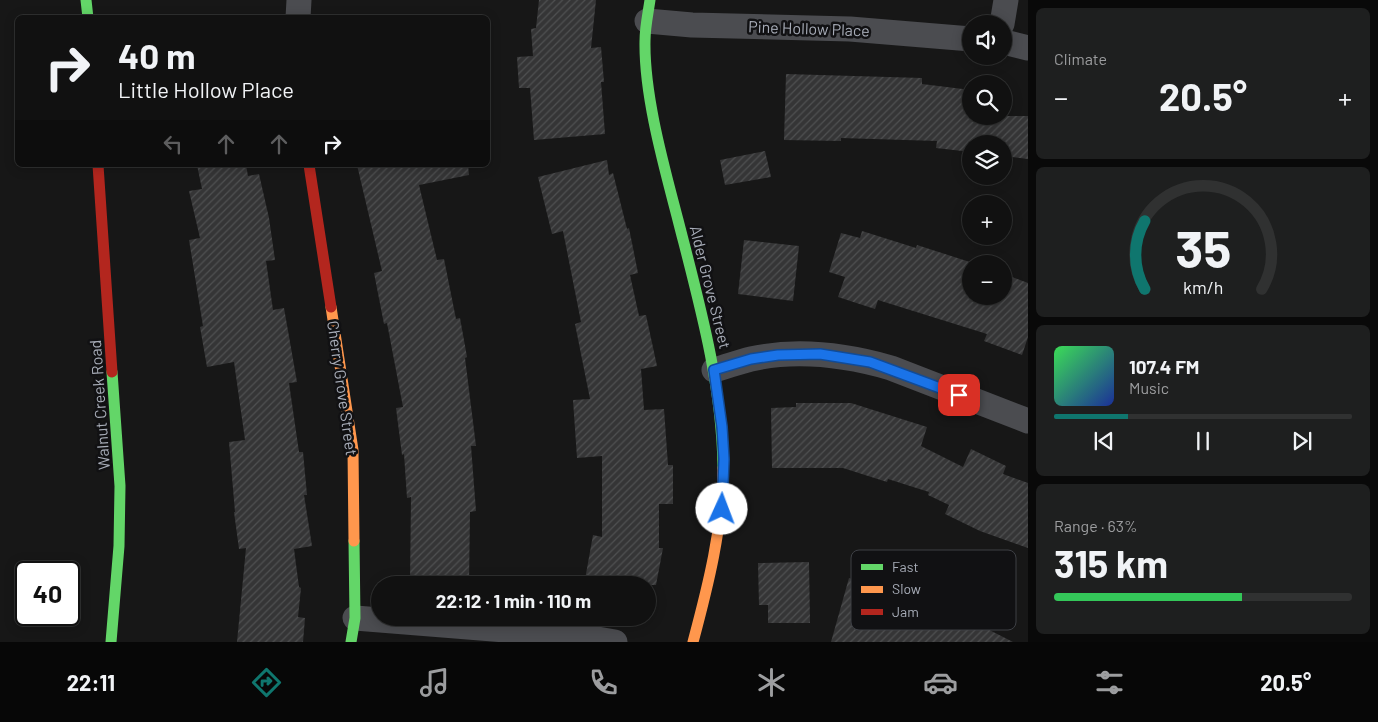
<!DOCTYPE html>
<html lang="en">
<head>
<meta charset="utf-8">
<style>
  :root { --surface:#111; --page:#1e1f1f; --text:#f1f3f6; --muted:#9c9d9f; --line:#303131; --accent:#0f766e }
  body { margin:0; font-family:Barlow,sans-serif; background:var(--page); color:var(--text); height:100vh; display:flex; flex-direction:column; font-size:19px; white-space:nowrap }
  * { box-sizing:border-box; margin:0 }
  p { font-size:16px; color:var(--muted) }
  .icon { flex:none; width:28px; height:28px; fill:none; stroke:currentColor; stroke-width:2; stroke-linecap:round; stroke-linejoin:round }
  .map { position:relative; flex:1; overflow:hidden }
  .sheet { display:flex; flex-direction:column; gap:8px; padding:8px; background:#090909; width:350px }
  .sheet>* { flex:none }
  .hud { position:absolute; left:15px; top:15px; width:475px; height:152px; border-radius:8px; box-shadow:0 2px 12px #0003,0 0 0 1px var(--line); background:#111; color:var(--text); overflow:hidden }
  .fabs { position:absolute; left:962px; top:15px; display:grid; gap:10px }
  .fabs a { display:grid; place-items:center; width:50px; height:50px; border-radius:50%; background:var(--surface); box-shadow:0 2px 12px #0003,0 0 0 1px var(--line); font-size:25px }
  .speed { position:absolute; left:15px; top:561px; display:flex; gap:10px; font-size:25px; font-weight:700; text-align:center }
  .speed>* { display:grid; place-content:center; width:65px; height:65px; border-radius:50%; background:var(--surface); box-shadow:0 2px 12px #0003,0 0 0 1px var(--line); line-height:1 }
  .speed .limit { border:2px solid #111; border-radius:8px; background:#fff; color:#111 }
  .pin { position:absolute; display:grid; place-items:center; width:42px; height:42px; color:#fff; margin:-21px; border-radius:10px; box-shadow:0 2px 8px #0006 }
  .me { position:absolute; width:55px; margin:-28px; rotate:2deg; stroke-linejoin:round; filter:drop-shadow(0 0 4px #0008) }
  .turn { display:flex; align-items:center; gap:18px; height:105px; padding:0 20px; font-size:22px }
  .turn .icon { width:65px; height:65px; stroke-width:2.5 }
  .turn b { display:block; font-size:35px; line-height:42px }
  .lanes { display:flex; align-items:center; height:48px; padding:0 20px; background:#0003; justify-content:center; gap:25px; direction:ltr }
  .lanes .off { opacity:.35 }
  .big { font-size:38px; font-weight:700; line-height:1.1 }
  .sheet .card { flex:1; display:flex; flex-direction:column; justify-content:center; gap:8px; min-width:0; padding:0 18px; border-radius:8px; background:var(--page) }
  .sheet .dial { align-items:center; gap:0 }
  .dial svg { height:130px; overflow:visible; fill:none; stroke:var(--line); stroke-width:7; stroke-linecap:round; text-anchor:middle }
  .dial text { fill:var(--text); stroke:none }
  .song { display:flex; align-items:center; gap:15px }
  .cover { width:60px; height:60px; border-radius:8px; background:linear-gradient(135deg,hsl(130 70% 55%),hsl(230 70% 35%)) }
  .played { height:5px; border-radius:2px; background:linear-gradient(90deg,var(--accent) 25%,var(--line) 25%) }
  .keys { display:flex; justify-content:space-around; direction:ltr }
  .heat { display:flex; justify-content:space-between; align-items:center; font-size:28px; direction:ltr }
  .charge { height:8px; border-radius:4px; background:linear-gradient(90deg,#34c759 63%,var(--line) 0) }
  .trip { position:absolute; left:371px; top:576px; width:285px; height:50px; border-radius:25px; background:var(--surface); box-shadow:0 2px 12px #0003,0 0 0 1px var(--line); font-weight:700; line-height:50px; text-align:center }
  .menu { display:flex; height:80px; justify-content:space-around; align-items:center; background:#070707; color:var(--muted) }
  .menu .icon { width:35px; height:35px }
  .menu .on { color:var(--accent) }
  .menu b { font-size:22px; color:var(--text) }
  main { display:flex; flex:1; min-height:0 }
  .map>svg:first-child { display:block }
  .building { fill:url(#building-hatch) }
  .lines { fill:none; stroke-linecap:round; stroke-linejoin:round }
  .street { stroke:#4b4c50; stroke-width:25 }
  .fast { stroke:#63d668; stroke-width:11 }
  .slow { stroke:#ff974d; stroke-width:11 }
  .jam { stroke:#b3261e; stroke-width:11 }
  .route-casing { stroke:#114b97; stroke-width:12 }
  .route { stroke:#1a73e8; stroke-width:9 }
  .labels { text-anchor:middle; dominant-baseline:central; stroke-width:5; stroke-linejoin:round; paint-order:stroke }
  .street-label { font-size:16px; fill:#a8adb8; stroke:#111113 }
  .key { fill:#111113; stroke:#3e4045; stroke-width:1 }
  .key-label { font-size:14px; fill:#a8adb8 }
</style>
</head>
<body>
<main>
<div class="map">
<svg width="1028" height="642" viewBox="0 0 1028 642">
  <defs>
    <pattern id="building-hatch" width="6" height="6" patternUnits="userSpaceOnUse" patternTransform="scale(1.25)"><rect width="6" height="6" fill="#353536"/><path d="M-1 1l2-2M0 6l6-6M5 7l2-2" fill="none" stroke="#4f5051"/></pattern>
  </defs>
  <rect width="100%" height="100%" fill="#171717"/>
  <g class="building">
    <polygon points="539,0 596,0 591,48 601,47 604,82 601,82 605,134 534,140 530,88 519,88 517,57 533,56 531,29 536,28"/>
    <polygon points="786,74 922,78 922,84 971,90 971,116 1028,116 1028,159 1004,156 1004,144 971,144 971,152 936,148 937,141 841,138 841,141 784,140"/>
    <polygon points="765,151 771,177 725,185 720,160"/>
    <polygon points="607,160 609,175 613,173 627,229 629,228 638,273 630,275 639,316 646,315 657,366 641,369 644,410 664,409 668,465 673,465 673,504 659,504 659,548 663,548 656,585 584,585 593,535 602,537 602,456 577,458 573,400 590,399 575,324 581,322 563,231 552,234 538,177"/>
    <polygon points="197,165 246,165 248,176 259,174 269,218 275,260 266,261 273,310 284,308 297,382 289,383 299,452 303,452 307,495 304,495 312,546 294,549 299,587 301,588 298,617 305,618 303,642 237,642 246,548 239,549 234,512 235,512 229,442 245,440 234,362 207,367 200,327 203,326 189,240 200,238 189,191 202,189"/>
    <polygon points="357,165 468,165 469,175 419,185 437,260 444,259 456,319 460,318 467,357 465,358 476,446 471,446 476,511 470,512 469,584 410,583 411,497 407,498 404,454 402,455 396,408 403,407 387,323 384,324 374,273 382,271"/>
    <polygon points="862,231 916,248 917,245 976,264 971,264 971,296 1004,296 1004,274 1028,283 1028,337 1022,355 984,341 987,334 878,300 875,309 838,297 845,277 829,272 841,233 860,238"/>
    <polygon points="744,240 799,246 793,301 738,294"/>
    <polygon points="796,403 851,403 927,427 921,446 963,467 971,449 1006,466 1003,474 1028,483 1028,548 980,531 945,514 949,505 928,495 929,492 888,479 887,482 843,468 772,468 771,408 796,407"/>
    <polygon points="809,562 810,623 768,623 768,605 759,605 758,563"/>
    <polygon points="849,578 905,595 904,600 939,618 944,607 1013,642 831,642"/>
  </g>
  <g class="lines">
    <g class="street">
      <polyline points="298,18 299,0"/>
      <polyline points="647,21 692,25 850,29 971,39"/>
      <polyline points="1002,24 1006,0"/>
      <polyline points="1004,42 1028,48"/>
      <path d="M714 370C726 367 738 362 751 359 796 349 846 355 891 368L1028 421"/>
      <polyline points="355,618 580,636 615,642"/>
    </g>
    <g class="fast">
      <polyline points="86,0 88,18"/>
      <path d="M650 0C648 14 645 27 645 41 644 96 664 166 678 220 699 302 722 383 723 468"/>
      <polyline points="111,642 119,546 120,486 112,372"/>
      <polyline points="351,642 355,618 354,541"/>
    </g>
    <g class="slow">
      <polyline points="331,307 353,450 354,541"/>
      <path d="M693 642C708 586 723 527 723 468"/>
    </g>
    <g class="jam">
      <polyline points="98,165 112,372"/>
      <polyline points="309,165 331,307"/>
    </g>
  </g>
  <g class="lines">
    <g class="route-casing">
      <polyline id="route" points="722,509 724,459 722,427 714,370 751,359 778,355 820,354 870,362 959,395"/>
    </g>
    <use href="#route" class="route"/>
  </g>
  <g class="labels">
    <g class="street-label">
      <text transform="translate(809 28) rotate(2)">Pine Hollow Place</text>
      <text transform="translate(711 287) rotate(76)">Alder Grove Street</text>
      <text transform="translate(343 388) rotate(82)">Cherry Grove Street</text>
      <text transform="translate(99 405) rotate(-94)">Walnut Creek Road</text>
    </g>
  </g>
  <rect x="851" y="550" width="165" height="80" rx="8" class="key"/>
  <rect x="861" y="564" width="22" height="6" fill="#63d668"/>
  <rect x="861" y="586" width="22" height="7" fill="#ff974d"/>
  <rect x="861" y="609" width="22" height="6" fill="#b3261e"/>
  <g class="key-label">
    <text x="892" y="572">Fast</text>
    <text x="892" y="594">Slow</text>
    <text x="892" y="617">Jam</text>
  </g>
</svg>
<div class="fabs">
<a><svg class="icon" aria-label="sound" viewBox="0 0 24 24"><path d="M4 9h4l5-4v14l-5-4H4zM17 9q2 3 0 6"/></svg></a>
<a><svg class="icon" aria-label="search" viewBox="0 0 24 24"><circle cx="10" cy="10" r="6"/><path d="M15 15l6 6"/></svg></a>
<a><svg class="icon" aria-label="layers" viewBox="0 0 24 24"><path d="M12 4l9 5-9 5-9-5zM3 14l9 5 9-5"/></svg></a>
<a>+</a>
<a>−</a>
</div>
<div class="speed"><div class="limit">40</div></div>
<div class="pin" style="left:959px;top:395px;background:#d93025"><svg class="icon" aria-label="arrive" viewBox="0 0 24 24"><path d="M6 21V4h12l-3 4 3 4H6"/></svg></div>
<svg class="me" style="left:722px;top:509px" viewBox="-20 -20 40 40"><circle r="19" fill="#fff"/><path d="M0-13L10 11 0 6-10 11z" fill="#1a73e8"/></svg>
<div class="trip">22:12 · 1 min · 110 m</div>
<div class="hud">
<div class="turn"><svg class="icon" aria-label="right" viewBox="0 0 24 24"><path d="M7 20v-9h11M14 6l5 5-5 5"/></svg><div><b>40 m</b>Little Hollow Place</div></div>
<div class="lanes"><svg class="icon off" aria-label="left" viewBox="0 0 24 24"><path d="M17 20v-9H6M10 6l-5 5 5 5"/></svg><svg class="icon off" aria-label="ahead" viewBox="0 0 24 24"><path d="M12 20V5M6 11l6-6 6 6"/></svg><svg class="icon off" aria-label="ahead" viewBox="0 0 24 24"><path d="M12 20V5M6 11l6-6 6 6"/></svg><svg class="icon" aria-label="right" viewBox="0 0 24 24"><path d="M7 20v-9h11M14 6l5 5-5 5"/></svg></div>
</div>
</div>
<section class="sheet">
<div class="card"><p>Climate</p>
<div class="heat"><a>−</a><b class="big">20.5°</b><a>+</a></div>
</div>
<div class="card dial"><svg viewBox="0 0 100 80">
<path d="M14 69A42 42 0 1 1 86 69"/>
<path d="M14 69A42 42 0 0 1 14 27" stroke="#0f766e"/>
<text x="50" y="56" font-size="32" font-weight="700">35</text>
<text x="50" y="72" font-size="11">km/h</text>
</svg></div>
<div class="card">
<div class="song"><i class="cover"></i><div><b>107.4 FM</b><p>Music</p></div></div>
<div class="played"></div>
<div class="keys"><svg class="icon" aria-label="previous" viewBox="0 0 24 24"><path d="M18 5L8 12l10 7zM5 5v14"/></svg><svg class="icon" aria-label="pause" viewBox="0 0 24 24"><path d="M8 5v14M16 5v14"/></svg><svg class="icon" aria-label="next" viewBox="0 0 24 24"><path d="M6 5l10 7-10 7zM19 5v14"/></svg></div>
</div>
<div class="card"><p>Range · 63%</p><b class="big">315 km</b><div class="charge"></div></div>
</section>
</main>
<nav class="menu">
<b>22:11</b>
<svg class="icon on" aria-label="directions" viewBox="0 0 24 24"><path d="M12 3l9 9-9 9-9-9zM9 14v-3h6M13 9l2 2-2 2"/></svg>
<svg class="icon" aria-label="music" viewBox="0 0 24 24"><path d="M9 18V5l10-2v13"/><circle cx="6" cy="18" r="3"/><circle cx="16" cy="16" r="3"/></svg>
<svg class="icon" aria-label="phone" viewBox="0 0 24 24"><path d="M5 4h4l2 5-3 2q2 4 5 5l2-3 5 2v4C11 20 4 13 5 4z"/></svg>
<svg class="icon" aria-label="climate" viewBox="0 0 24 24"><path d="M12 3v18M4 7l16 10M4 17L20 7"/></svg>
<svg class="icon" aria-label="car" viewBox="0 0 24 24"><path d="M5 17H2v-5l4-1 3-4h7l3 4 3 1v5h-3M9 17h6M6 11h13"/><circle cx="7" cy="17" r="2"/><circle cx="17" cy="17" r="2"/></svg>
<svg class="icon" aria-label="filters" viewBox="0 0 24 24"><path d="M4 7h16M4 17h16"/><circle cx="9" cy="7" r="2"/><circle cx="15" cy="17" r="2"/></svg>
<b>20.5°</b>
</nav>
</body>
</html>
